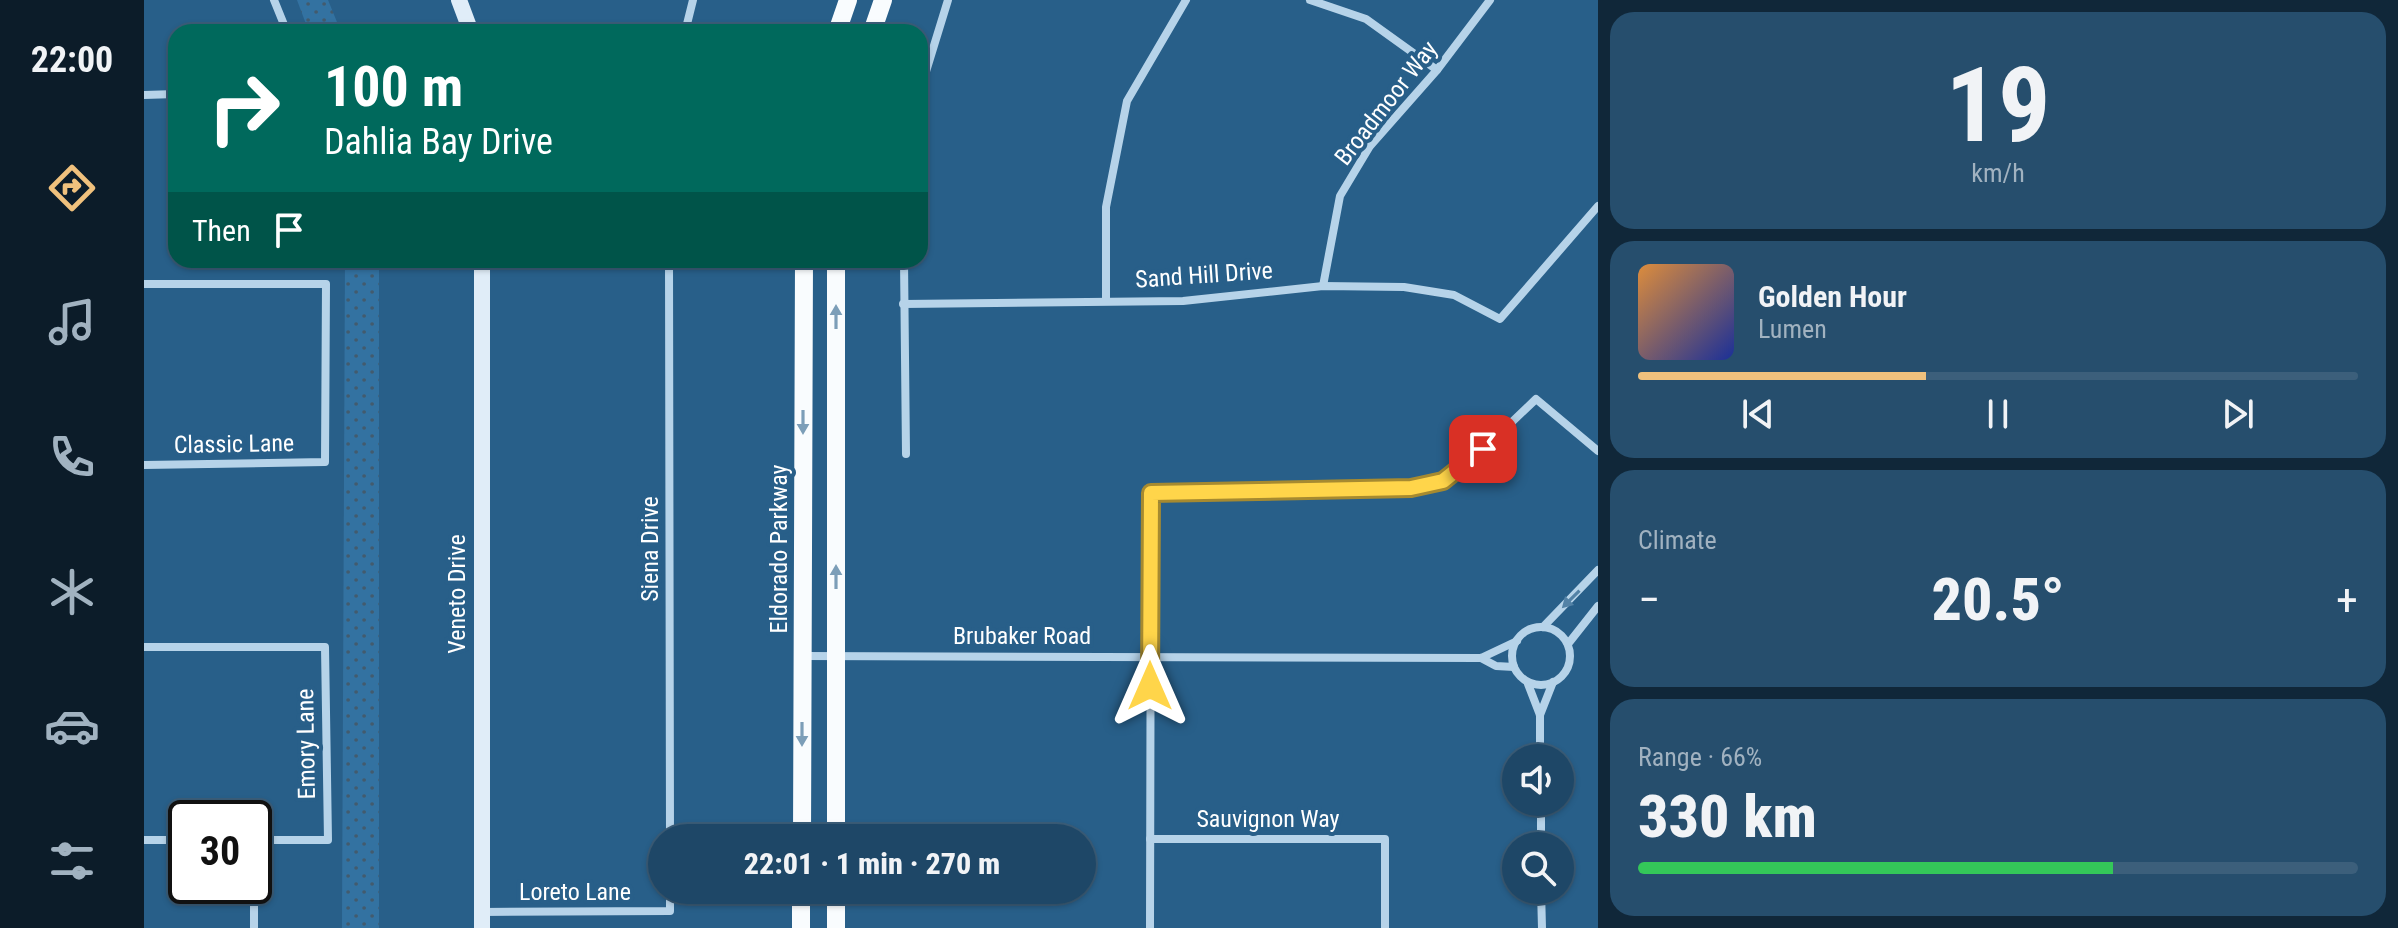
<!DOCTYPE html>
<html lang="en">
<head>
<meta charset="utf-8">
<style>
  :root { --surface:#1e4767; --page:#264e6d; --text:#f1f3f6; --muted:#a1b2c0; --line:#3c5f7b; --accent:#f0c17d }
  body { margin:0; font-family:"Roboto Condensed",sans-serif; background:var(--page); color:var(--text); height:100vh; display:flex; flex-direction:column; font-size:30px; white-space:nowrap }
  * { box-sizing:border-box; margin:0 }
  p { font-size:26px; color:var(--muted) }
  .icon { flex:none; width:44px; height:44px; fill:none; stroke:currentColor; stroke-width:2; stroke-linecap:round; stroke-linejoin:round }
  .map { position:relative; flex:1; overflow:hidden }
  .drawer { display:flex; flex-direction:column; gap:12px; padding:12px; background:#102739; width:800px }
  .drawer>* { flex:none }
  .hud { position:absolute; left:24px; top:24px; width:760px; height:244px; border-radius:24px; box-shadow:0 2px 6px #0004,0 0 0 2px var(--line); background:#00695c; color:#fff; overflow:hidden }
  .buttons { position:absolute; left:1358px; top:744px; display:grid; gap:16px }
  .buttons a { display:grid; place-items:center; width:72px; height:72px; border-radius:50%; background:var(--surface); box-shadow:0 2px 6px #0004,0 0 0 2px var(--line); font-size:40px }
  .speed { position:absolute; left:24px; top:800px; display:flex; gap:16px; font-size:40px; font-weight:700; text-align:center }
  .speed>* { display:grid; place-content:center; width:104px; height:104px; border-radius:50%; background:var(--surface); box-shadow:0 2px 6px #0004,0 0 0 2px var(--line); line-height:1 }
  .speed .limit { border:4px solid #111; border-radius:12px; background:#fff; color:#111 }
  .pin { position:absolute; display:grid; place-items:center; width:68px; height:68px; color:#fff; margin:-34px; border-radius:16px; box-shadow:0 4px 12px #0006 }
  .me { position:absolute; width:88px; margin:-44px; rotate:0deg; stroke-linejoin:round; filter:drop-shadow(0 0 6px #0008) }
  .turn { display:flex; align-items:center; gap:28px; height:168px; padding:0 24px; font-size:36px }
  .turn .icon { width:104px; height:104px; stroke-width:2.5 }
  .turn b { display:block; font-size:56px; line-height:68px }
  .then { display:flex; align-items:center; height:76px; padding:0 24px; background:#0003; gap:16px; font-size:30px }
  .big { font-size:60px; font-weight:800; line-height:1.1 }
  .drawer .card { flex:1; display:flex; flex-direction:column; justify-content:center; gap:12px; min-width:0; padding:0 28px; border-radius:24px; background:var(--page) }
  .drawer .dial { align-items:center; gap:0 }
  .dial b { font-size:104px; line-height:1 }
  .song { display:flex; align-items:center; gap:24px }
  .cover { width:96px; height:96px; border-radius:12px; background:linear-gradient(135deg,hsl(30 70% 55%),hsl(230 70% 35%)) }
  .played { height:8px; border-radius:4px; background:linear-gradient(90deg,var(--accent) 40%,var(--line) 40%) }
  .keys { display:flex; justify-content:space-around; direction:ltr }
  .heat { display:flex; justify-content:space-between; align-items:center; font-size:44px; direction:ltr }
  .charge { height:12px; border-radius:6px; background:linear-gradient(90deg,#34c759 66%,var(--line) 0) }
  .trip { position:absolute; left:504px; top:824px; width:448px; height:80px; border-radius:40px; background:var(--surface); box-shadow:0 2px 6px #0004,0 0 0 2px var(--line); font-weight:800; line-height:80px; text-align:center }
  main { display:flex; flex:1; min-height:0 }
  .tab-bar { display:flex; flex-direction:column; width:144px; justify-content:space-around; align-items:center; background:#0c1c29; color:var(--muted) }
  .tab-bar .icon { width:56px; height:56px }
  .tab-bar .selected { color:var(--accent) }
  .tab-bar b { font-size:36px; color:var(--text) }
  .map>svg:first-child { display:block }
  .park { fill:url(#park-dots) }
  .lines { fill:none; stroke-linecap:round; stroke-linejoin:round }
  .street { stroke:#b6d3e9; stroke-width:8 }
  .secondary { stroke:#e0edf8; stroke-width:16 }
  .primary { stroke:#f9fcfe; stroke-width:18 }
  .oneway { fill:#7c9eb8 }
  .oneway2 { fill:#5382a6 }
  .route-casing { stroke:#a68a30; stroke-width:20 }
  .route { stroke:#ffd54a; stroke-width:14 }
  .labels { text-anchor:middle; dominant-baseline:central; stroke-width:8; stroke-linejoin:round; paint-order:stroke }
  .street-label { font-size:24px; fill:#fff; stroke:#285f89 }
</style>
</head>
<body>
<main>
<nav class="tab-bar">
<b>22:00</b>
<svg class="icon selected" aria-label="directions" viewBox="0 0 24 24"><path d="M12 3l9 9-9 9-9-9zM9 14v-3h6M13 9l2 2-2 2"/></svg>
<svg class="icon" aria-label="music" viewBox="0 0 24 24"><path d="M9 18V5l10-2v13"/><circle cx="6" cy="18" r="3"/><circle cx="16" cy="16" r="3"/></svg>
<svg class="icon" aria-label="phone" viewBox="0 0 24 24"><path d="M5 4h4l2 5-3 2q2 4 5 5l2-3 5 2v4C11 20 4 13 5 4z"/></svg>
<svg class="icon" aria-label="climate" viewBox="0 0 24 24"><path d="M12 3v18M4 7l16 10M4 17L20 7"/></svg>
<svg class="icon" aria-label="car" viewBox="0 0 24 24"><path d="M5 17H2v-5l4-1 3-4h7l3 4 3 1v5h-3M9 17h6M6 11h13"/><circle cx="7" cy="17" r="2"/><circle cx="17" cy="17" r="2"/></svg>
<svg class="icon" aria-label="filters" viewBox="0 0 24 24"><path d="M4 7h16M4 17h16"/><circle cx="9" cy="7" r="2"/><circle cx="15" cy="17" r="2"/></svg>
</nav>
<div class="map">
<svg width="1454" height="928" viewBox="0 0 1454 928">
  <defs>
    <pattern id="park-dots" width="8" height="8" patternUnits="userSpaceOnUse" patternTransform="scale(2)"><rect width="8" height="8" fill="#3372a1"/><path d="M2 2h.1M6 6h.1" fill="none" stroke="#425b6e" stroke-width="1.8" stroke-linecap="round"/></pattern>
  </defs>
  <rect width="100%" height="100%" fill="#285f89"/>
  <g class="park">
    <polygon points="153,0 184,0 197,32 165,32"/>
    <polygon points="201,260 235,260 235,928 198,928"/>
  </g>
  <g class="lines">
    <g class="street">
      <polyline points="130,0 143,32"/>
      <polyline points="1166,0 1222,19 1293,70"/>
      <polyline points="541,32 549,0"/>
      <polyline points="776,91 804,0"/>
      <polyline points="0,95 32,94"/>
      <polyline points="525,260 526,838"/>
      <polyline points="760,260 762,454"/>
      <polyline points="0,284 182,284 181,462 0,465"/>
      <polyline points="1179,286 1196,196 1226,146 1293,70 1346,0"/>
      <polyline points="962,301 962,207 983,101 1042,0"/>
      <polyline points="759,304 1039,301 1179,286 1260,287 1310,295 1356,319 1454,206"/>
      <polyline points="1399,627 1454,570"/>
      <circle cx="1397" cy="656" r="29"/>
      <polyline points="1424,644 1454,606"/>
      <polyline points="0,647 181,647 184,840 110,840"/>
      <polyline points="659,656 1337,658 1373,641"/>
      <polyline points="1337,658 1352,666 1370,667"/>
      <polyline points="1384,684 1396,715 1396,758"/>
      <polyline points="1396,715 1409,682"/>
      <polyline points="1397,802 1397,846"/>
      <polyline points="1006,839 1241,839 1241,928"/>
      <polyline points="0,840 42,840"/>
      <polyline points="110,886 110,928"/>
      <polyline points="1397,890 1398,928"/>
      <polyline points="337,912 526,911 526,890"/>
      <polyline points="1006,928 1007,493 1230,491 1299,481 1322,466 1392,399 1454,451"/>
    </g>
    <g class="secondary">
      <polyline points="315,0 327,32"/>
      <polyline points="338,928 338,260"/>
    </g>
    <g class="primary">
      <polyline points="693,32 704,0"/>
      <polyline points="728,32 739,0"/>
      <polyline points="658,838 660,260"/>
      <polyline points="692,838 692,260"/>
      <polyline points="692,890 692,928"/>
      <polyline points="657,928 657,890"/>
    </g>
  </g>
  <defs><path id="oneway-solid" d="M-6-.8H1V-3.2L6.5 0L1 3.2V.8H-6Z" transform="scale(2)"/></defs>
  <g class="oneway">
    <use href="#oneway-solid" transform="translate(692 317) rotate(-90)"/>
    <use href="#oneway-solid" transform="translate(659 422) rotate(90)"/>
    <use href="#oneway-solid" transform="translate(692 577) rotate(-90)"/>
    <use href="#oneway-solid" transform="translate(658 734) rotate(90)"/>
  </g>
  <use class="oneway2" href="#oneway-solid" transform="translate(1427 599) rotate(135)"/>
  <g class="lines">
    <g class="route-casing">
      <polyline id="route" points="1006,686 1007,493 1267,488 1299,481 1339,449"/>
    </g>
    <use href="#route" class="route"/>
  </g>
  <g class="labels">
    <g class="street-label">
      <text transform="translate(1242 103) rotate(-52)">Broadmoor Way</text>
      <text transform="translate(1060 275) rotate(-4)">Sand Hill Drive</text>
      <text transform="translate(90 444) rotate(-1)">Classic Lane</text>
      <text transform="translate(506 549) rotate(-90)">Siena Drive</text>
      <text transform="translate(635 549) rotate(-90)">Eldorado Parkway</text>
      <text transform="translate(313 594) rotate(-90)">Veneto Drive</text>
      <text x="878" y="636">Brubaker Road</text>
      <text transform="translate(162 744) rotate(-91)">Emory Lane</text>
      <text x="1124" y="819">Sauvignon Way</text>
      <text x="431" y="892">Loreto Lane</text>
    </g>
  </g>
</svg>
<div class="buttons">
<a><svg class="icon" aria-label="sound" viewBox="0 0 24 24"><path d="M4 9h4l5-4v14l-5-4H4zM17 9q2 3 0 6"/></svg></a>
<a><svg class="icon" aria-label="search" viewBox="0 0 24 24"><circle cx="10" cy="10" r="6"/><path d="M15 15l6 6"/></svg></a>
</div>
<div class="speed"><div class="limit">30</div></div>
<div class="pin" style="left:1339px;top:449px;background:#d93025"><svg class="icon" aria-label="arrive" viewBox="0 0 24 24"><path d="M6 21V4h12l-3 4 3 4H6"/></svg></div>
<svg class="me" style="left:1006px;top:686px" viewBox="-20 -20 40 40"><path d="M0-17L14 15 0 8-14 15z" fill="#ffd54a" stroke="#fff" stroke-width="4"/></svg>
<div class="trip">22:01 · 1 min · 270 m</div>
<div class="hud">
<div class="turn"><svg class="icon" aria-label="right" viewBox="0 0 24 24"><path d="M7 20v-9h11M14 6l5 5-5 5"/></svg><div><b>100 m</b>Dahlia Bay Drive</div></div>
<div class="then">Then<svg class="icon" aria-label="arrive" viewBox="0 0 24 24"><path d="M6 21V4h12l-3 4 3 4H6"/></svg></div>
</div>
</div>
<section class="drawer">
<div class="card dial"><b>19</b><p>km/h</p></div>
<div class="card">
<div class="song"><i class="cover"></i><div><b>Golden Hour</b><p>Lumen</p></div></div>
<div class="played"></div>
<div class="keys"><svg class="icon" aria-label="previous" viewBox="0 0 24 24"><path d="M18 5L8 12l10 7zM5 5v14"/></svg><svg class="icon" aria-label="pause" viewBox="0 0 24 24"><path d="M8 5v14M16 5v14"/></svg><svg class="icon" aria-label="next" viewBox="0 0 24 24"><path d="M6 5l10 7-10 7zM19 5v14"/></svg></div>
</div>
<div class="card"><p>Climate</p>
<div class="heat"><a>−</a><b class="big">20.5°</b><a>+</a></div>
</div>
<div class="card"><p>Range · 66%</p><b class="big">330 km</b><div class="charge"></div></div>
</section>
</main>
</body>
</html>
